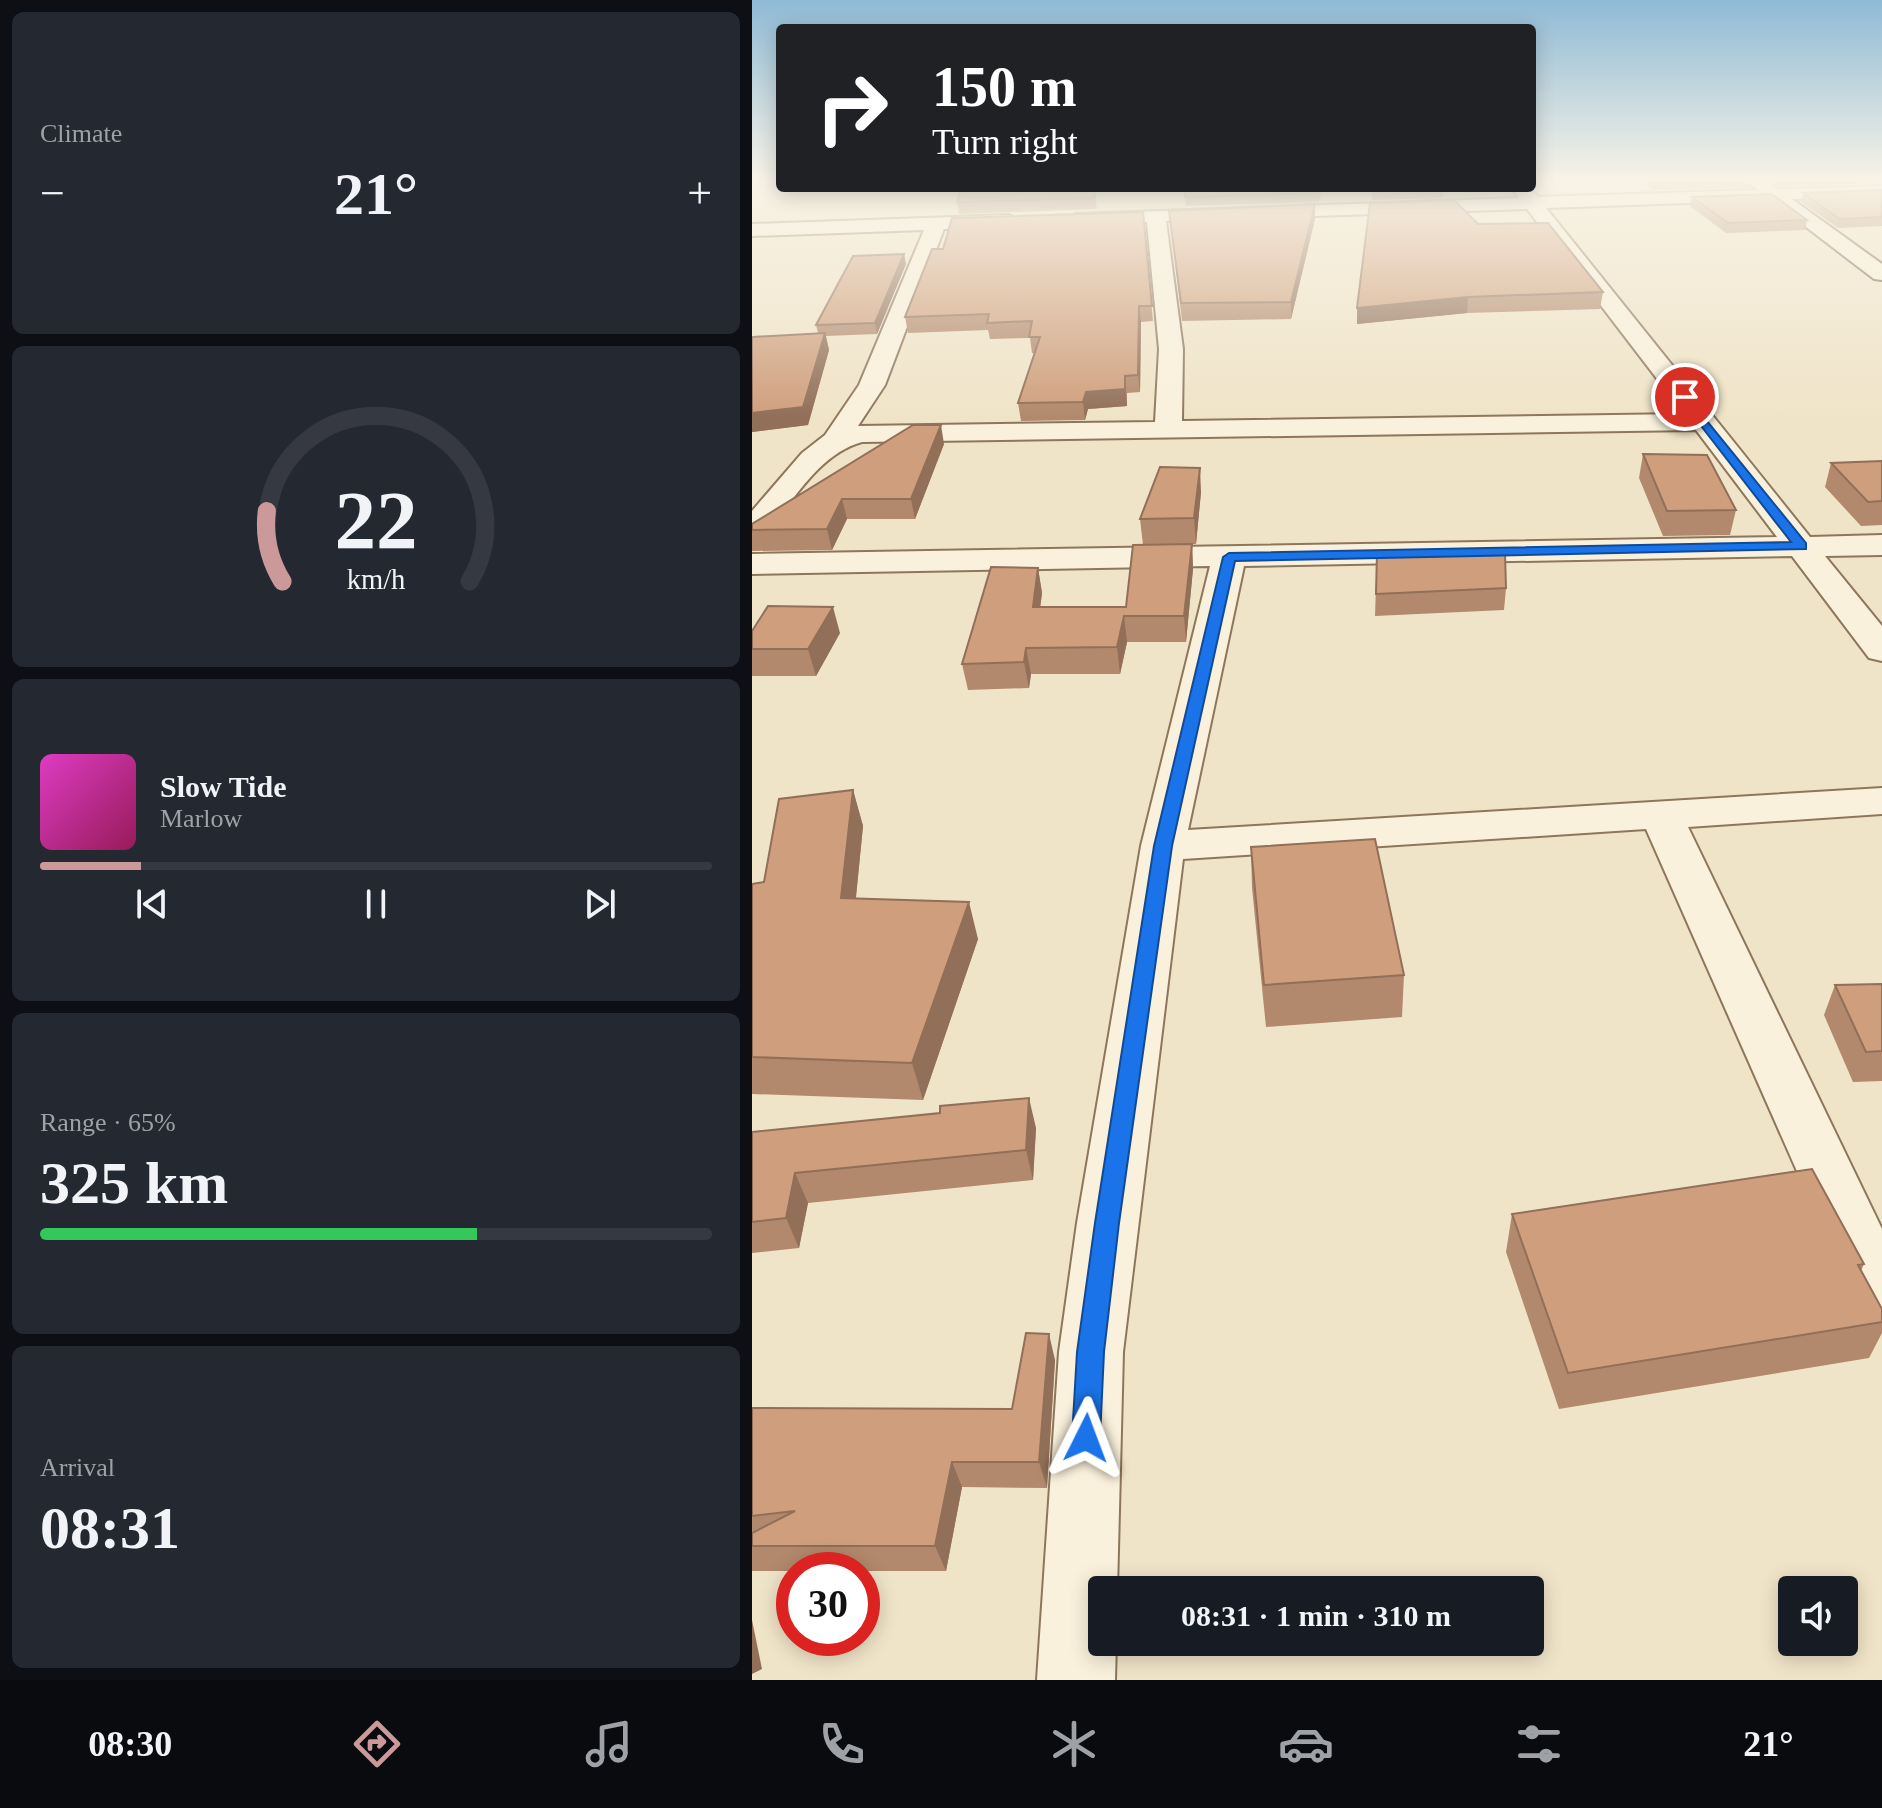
<!DOCTYPE html>
<html lang="en">
<head>
<meta charset="utf-8">
<style>
  :root { --surface:#171b24; --page:#242831; --text:#f1f3f6; --muted:#9ea1a6; --line:#363941; --accent:#cc999b }
  body { margin:0; font-family:Georgia,serif; background:var(--page); color:var(--text); height:100vh; display:flex; flex-direction:column; font-size:30px; white-space:nowrap }
  * { box-sizing:border-box; margin:0 }
  p { font-size:26px; color:var(--muted) }
  .icon { flex:none; width:44px; height:44px; fill:none; stroke:currentColor; stroke-width:2; stroke-linecap:round; stroke-linejoin:round }
  .map { position:relative; flex:1; overflow:hidden }
  .drawer { display:flex; flex-direction:column; gap:12px; padding:12px; background:#0d0f14; width:752px }
  .drawer>* { flex:none }
  .hud { position:absolute; left:24px; top:24px; width:760px; height:168px; border-radius:8px; box-shadow:0 4px 20px #0003; background:#202124; color:#fff; overflow:hidden }
  .fabs { position:absolute; left:1026px; top:1576px; display:grid; gap:16px }
  .fabs a { display:grid; place-items:center; width:80px; height:80px; border-radius:8px; background:var(--surface); box-shadow:0 4px 20px #0003; font-size:40px }
  .speed { position:absolute; left:24px; top:1552px; display:flex; gap:16px; font-size:40px; font-weight:700; text-align:center }
  .speed>* { display:grid; place-content:center; width:104px; height:104px; border-radius:50%; background:var(--surface); box-shadow:0 4px 20px #0003; line-height:1 }
  .speed .limit { border:12px solid #d22; background:#fff; color:#111 }
  .pin { position:absolute; display:grid; place-items:center; width:68px; height:68px; color:#fff; margin:-34px; border:4px solid #fff; border-radius:50%; box-shadow:0 2px 8px #0007 }
  .me { position:absolute; width:88px; margin:-44px; rotate:3deg; stroke-linejoin:round; filter:drop-shadow(0 0 6px #0008) }
  .turn { display:flex; align-items:center; gap:28px; height:168px; padding:0 24px; font-size:36px }
  .turn .icon { width:104px; height:104px; stroke-width:2.5 }
  .turn b { display:block; font-size:56px; line-height:68px }
  .big { font-size:60px; font-weight:800; line-height:1.1 }
  .drawer .widget { flex:1; display:flex; flex-direction:column; justify-content:center; gap:12px; min-width:0; padding:0 28px; border-radius:12px; background:var(--page) }
  .drawer .dial { align-items:center; gap:0 }
  .dial svg { height:208px; overflow:visible; fill:none; stroke:var(--line); stroke-width:7; stroke-linecap:round; text-anchor:middle }
  .dial text { fill:var(--text); stroke:none }
  .song { display:flex; align-items:center; gap:24px }
  .cover { width:96px; height:96px; border-radius:12px; background:linear-gradient(135deg,hsl(310 70% 55%),hsl(330 70% 35%)) }
  .played { height:8px; border-radius:4px; background:linear-gradient(90deg,var(--accent) 15%,var(--line) 15%) }
  .keys { display:flex; justify-content:space-around; direction:ltr }
  .heat { display:flex; justify-content:space-between; align-items:center; font-size:44px; direction:ltr }
  .charge { height:12px; border-radius:6px; background:linear-gradient(90deg,#34c759 65%,var(--line) 0) }
  .trip { position:absolute; left:336px; top:1576px; width:456px; height:80px; border-radius:8px; background:var(--surface); box-shadow:0 4px 20px #0003; font-weight:800; line-height:80px; text-align:center }
  .tab-bar { display:flex; height:128px; justify-content:space-around; align-items:center; background:#090b0e; color:var(--muted) }
  .tab-bar .icon { width:56px; height:56px }
  .tab-bar .selected { color:var(--accent) }
  .tab-bar b { font-size:36px; color:var(--text) }
  main { display:flex; flex:1; min-height:0 }
  .map>svg:first-child { display:block }
  .lines { fill:none; stroke-linecap:round; stroke-linejoin:round }
  .street-casing { stroke:#8d765c; stroke-width:4 }
  .secondary-casing { stroke:#6f573f; stroke-width:4 }
  .street { fill:#faf1dc; fill-rule:evenodd }
  .secondary { fill:#faf1dc; fill-rule:evenodd }
  .wall { fill:#b2896c }
  .shaded-wall { fill:#916f58 }
  .building { fill:#cf9f7d; stroke:#916f58; stroke-width:2 }
  .route { fill:#1a73e8; stroke:#114b97; stroke-width:2 }
</style>
</head>
<body>
<main>
<section class="drawer">
<div class="widget"><p>Climate</p>
<div class="heat"><a>−</a><b class="big">21°</b><a>+</a></div>
</div>
<div class="widget dial"><svg viewBox="0 0 100 80">
<path d="M14 69A42 42 0 1 1 86 69"/>
<path d="M14 69A42 42 0 0 1 8 42" stroke="#cc999b"/>
<text x="50" y="56" font-size="32" font-weight="700">22</text>
<text x="50" y="72" font-size="11">km/h</text>
</svg></div>
<div class="widget">
<div class="song"><i class="cover"></i><div><b>Slow Tide</b><p>Marlow</p></div></div>
<div class="played"></div>
<div class="keys"><svg class="icon" aria-label="previous" viewBox="0 0 24 24"><path d="M18 5L8 12l10 7zM5 5v14"/></svg><svg class="icon" aria-label="pause" viewBox="0 0 24 24"><path d="M8 5v14M16 5v14"/></svg><svg class="icon" aria-label="next" viewBox="0 0 24 24"><path d="M6 5l10 7-10 7zM19 5v14"/></svg></div>
</div>
<div class="widget"><p>Range · 65%</p><b class="big">325 km</b><div class="charge"></div></div>
<div class="widget"><p>Arrival</p><b class="big">08:31</b></div>
</section>
<div class="map">
<svg width="1130" height="1680" viewBox="0 0 1130 1680">
  <rect width="100%" height="100%" fill="#f0e4c8"/>
  <g class="lines">
    <g class="street-casing">
      <path id="street" d="M1130 186V196L794 208 1058 537 1130 535V555L1073 556 1130 626V661L1117 658 1040 556 492 566 436 830 1130 788V814L936 827 1130 1229V1322L1108 1314 894 829 431 859 371 1352 365 1590H350V1642H364L363 1680H285L307 1352 325 1223 389 846 458 566 0 574V554L1025 537 944 430 110 442C66 454 39 504 11 538L0 541V511L50 453 73 435 107 385 172 230 0 236V224L257 215 267 221 257 227 192 229 133 385 106 426 403 422 407 349 395 222 330 224 320 218 323 214 767 198 760 188H778L786 197ZM775 209 932 414 430 421 431 349 414 221Z"/>
    </g>
    <g class="secondary-casing">
      <polygon id="secondary" points="994,181 1015,181 1130,264 1130,280 1122,279"/>
    </g>
    <use href="#street" class="street"/>
    <use href="#secondary" class="secondary"/>
  </g>
  <g class="wall">
    <polygon points="891,181 998,181 997,187 900,190"/>
    <polygon points="1020,181 1130,181 1130,183 1027,186"/>
    <polygon points="432,188 570,188 567,202 434,206"/>
    <polygon points="620,188 692,188 691,198 620,200"/>
    <polygon points="1130,190 1130,226 1086,228 1049,202 1051,193"/>
    <polygon points="940,197 1055,220 1053,230 974,233 938,206"/>
    <polygon points="343,198 345,209 207,214 205,202"/>
    <polygon points="563,204 563,219 539,319 430,321 417,211"/>
    <polygon points="391,212 401,321 389,322 388,392 375,393 375,406 336,409 333,420 269,421 266,403 282,353 280,353 278,338 238,339 236,330 156,333 153,317 191,249"/>
    <polygon points="726,224 851,292 848,309 715,313 605,324 605,308"/>
    <polygon points="154,264 125,334 74,336 77,350 56,425 0,432 0,337 66,333 64,325"/>
    <polygon points="192,444 163,519 95,519 80,550 0,551 0,524"/>
    <polygon points="891,454 984,510 978,535 911,536 887,478"/>
    <polygon points="1130,461 1130,525 1109,526 1073,487 1079,463"/>
    <polygon points="449,492 444,544 391,545 388,519"/>
    <polygon points="440,544 441,569 434,642 375,642 368,674 279,674 277,688 216,690 210,664 286,568 290,593 288,607 374,607"/>
    <polygon points="625,552 754,588 752,610 623,616"/>
    <polygon points="0,631 88,633 64,676 0,676"/>
    <polygon points="101,790 111,826 104,898 226,939 171,1100 0,1094 0,884 12,882"/>
    <polygon points="499,847 652,975 650,1017 514,1027 500,888"/>
    <polygon points="1130,984 1130,1081 1101,1082 1072,1015 1083,985"/>
    <polygon points="284,1128 281,1180 56,1203 47,1248 0,1253 0,1132"/>
    <polygon points="760,1214 1112,1264 1109,1271 1130,1309 1130,1333 1117,1358 807,1409 754,1252"/>
    <polygon points="303,1360 295,1488 210,1487 194,1571 0,1571 0,1408 260,1409"/>
  </g>
  <g class="shaded-wall">
    <polygon points="563,204 563,219 539,319 539,302"/>
    <polygon points="152,254 154,264 125,334 123,323"/>
    <polygon points="716,297 715,313 605,324 605,308"/>
    <polygon points="387,306 389,322 388,392 386,375"/>
    <polygon points="73,333 77,350 56,425 0,432 0,413"/>
    <polygon points="373,376 375,406 336,409 333,420 331,402 334,392"/>
    <polygon points="189,425 192,444 163,519 159,499"/>
    <polygon points="448,468 449,492 444,544 442,518"/>
    <polygon points="90,499 95,519 80,550 75,529"/>
    <polygon points="440,544 441,569 434,642 432,616"/>
    <polygon points="286,568 290,593 285,633 281,607"/>
    <polygon points="81,607 88,633 64,676 56,649"/>
    <polygon points="372,616 375,642 368,674 365,647"/>
    <polygon points="274,648 279,674 277,688 272,662"/>
    <polygon points="101,790 111,826 100,935 89,898"/>
    <polygon points="217,902 226,939 171,1100 160,1063"/>
    <polygon points="277,1098 284,1128 281,1180 274,1150"/>
    <polygon points="43,1173 56,1203 47,1248 34,1218"/>
    <polygon points="297,1334 303,1360 295,1488 287,1462"/>
    <polygon points="200,1462 210,1487 194,1571 183,1546"/>
    <polygon points="0,1620 10,1669 0,1674"/>
  </g>
  <g class="building">
    <polygon points="209,188 342,188 343,198 205,202"/>
    <polygon points="433,188 568,188 567,193 433,197"/>
    <polygon points="620,188 692,188 692,189 620,191"/>
    <polygon points="1130,190 1130,217 1088,219 1051,193"/>
    <polygon points="1020,194 1055,220 976,223 940,197"/>
    <polygon points="702,200 726,224 796,223 851,292 716,297 605,308 618,203"/>
    <polygon points="563,204 539,302 429,303 417,211"/>
    <polygon points="391,212 400,306 387,306 386,375 373,376 373,389 334,392 331,402 266,403 288,337 277,337 280,321 235,323 237,314 153,317 180,249 191,249 200,218"/>
    <polygon points="152,254 123,323 64,325 101,256"/>
    <polygon points="73,333 51,407 0,413 0,337"/>
    <polygon points="161,425 189,425 159,499 90,499 75,529 0,530 0,524"/>
    <polygon points="891,454 955,455 984,510 915,511"/>
    <polygon points="1130,461 1130,501 1116,502 1079,463"/>
    <polygon points="408,467 448,468 442,518 388,519"/>
    <polygon points="440,544 432,616 372,616 365,647 274,648 272,662 210,664 239,567 286,568 281,607 374,607 381,545"/>
    <polygon points="625,552 753,553 754,588 624,594"/>
    <polygon points="16,606 81,607 56,649 0,649 0,631"/>
    <polygon points="101,790 89,898 217,902 160,1063 0,1057 0,884 12,882 27,799"/>
    <polygon points="623,839 652,975 512,985 499,847"/>
    <polygon points="1130,984 1130,1051 1114,1052 1083,985"/>
    <polygon points="277,1098 274,1150 43,1173 34,1218 0,1222 0,1132 188,1113 188,1106"/>
    <polygon points="1060,1169 1112,1264 1106,1265 1130,1309 1130,1322 816,1373 760,1214"/>
    <polygon points="274,1333 297,1334 287,1462 200,1462 183,1546 0,1546 0,1533 43,1511 0,1516 0,1408 260,1409"/>
  </g>
  <linearGradient id="sky" x2="0" y2="1"><stop stop-color="#8fbad6"/><stop offset="0.43" stop-color="#f8f3e6"/><stop offset="1" stop-color="#f8f3e6" stop-opacity="0"/></linearGradient>
  <rect width="1130" height="417" fill="url(#sky)"/>
  <polygon class="route" points="933,394 1054,543 1054,549 483,561 420,846 367,1223 352,1352 348,1438 344,1447 334,1451 324,1447 320,1438 325,1352 343,1223 402,846 471,557 477,553 1039,542 929,400 927,397"/>
</svg>
<div class="fabs">
<a><svg class="icon" aria-label="sound" viewBox="0 0 24 24"><path d="M4 9h4l5-4v14l-5-4H4zM17 9q2 3 0 6"/></svg></a>
</div>
<div class="speed"><div class="limit">30</div></div>
<div class="pin" style="left:933px;top:397px;background:#d93025"><svg class="icon" aria-label="arrive" viewBox="0 0 24 24"><path d="M6 21V4h12l-3 4 3 4H6"/></svg></div>
<svg class="me" style="left:334px;top:1438px" viewBox="-20 -20 40 40"><path d="M0-17L14 15 0 8-14 15z" fill="#1a73e8" stroke="#fff" stroke-width="4"/></svg>
<div class="trip">08:31 · 1 min · 310 m</div>
<div class="hud">
<div class="turn"><svg class="icon" aria-label="right" viewBox="0 0 24 24"><path d="M7 20v-9h11M14 6l5 5-5 5"/></svg><div><b>150 m</b>Turn right</div></div>
</div>
</div>
</main>
<nav class="tab-bar">
<b>08:30</b>
<svg class="icon selected" aria-label="directions" viewBox="0 0 24 24"><path d="M12 3l9 9-9 9-9-9zM9 14v-3h6M13 9l2 2-2 2"/></svg>
<svg class="icon" aria-label="music" viewBox="0 0 24 24"><path d="M9 18V5l10-2v13"/><circle cx="6" cy="18" r="3"/><circle cx="16" cy="16" r="3"/></svg>
<svg class="icon" aria-label="phone" viewBox="0 0 24 24"><path d="M5 4h4l2 5-3 2q2 4 5 5l2-3 5 2v4C11 20 4 13 5 4z"/></svg>
<svg class="icon" aria-label="climate" viewBox="0 0 24 24"><path d="M12 3v18M4 7l16 10M4 17L20 7"/></svg>
<svg class="icon" aria-label="car" viewBox="0 0 24 24"><path d="M5 17H2v-5l4-1 3-4h7l3 4 3 1v5h-3M9 17h6M6 11h13"/><circle cx="7" cy="17" r="2"/><circle cx="17" cy="17" r="2"/></svg>
<svg class="icon" aria-label="filters" viewBox="0 0 24 24"><path d="M4 7h16M4 17h16"/><circle cx="9" cy="7" r="2"/><circle cx="15" cy="17" r="2"/></svg>
<b>21°</b>
</nav>
</body>
</html>
